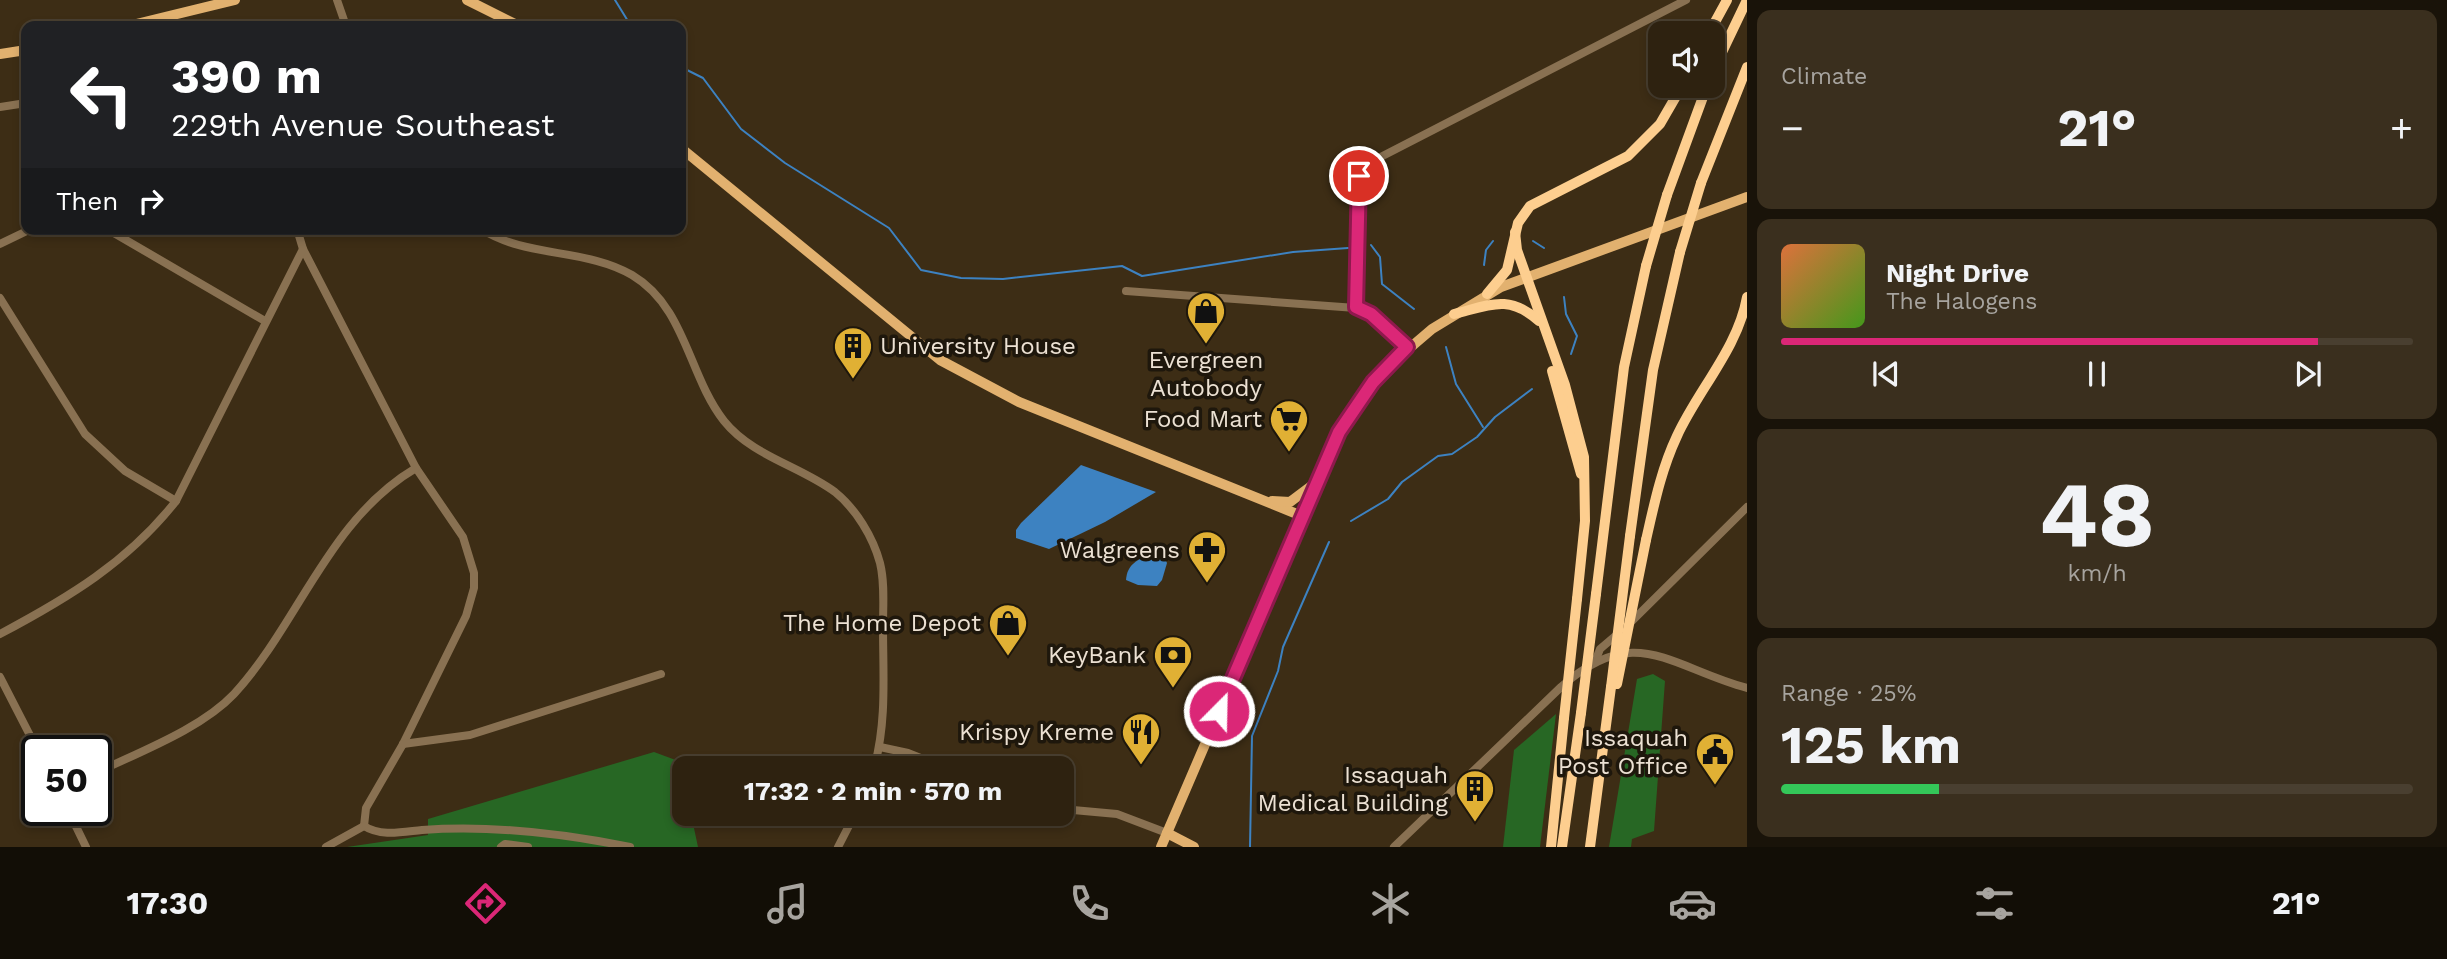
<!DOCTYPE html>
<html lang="en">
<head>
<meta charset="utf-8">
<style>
  :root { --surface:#2e2210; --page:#3a2f1e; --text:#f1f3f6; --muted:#a7a49f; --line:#493f30; --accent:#db2777 }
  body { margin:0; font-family:"Work Sans",sans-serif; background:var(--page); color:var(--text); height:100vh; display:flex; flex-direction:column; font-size:26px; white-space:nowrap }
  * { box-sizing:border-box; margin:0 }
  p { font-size:23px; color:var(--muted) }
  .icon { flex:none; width:38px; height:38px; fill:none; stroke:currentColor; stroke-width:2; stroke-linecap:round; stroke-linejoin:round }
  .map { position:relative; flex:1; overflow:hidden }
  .side { display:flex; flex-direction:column; gap:10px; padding:10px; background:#191309; width:700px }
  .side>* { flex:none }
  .guide { position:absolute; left:21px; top:21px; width:665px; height:214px; border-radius:14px; box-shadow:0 4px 10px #0003,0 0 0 2px var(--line); background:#202124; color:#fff; overflow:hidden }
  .buttons { position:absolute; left:1648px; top:21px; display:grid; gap:14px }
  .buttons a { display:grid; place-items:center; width:77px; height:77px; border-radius:14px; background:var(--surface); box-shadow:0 4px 10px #0003,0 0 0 2px var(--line); font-size:35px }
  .speed { position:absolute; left:21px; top:735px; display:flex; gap:14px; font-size:35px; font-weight:700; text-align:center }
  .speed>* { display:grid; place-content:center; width:91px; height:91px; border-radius:50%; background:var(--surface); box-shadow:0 4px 10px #0003,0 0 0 2px var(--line); line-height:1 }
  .speed .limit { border:4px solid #111; border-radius:10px; background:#fff; color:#111 }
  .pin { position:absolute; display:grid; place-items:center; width:60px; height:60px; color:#fff; margin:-30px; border:4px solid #fff; border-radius:50%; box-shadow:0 2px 7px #0007 }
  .me { position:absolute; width:77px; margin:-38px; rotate:23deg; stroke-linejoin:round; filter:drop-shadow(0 0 5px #0008) }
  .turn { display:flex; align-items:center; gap:24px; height:147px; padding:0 35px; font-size:32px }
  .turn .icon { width:91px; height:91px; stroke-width:2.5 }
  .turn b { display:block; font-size:49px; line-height:60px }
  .then { display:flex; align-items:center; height:66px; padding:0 35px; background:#0003; gap:14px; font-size:26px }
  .big { font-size:52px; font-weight:700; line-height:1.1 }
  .side .tile { flex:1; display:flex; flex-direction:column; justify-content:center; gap:10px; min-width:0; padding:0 24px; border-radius:14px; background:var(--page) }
  .side .dial { align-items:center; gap:0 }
  .dial b { font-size:91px; line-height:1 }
  .song { display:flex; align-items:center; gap:21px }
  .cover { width:84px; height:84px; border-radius:10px; background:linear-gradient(135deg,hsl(20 70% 55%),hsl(100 70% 35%)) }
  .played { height:7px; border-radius:4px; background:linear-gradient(90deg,var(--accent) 85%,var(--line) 85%) }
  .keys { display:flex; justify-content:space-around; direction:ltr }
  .heat { display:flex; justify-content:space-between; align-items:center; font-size:38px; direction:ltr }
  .charge { height:10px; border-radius:5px; background:linear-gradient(90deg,#34c759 25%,var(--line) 0) }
  .trip { position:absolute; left:672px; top:756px; width:402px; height:70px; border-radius:14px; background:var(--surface); box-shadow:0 4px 10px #0003,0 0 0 2px var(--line); font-weight:700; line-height:70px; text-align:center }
  .dock { display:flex; height:112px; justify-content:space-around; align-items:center; background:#120e06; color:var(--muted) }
  .dock .icon { width:49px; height:49px }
  .dock .active { color:var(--accent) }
  .dock b { font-size:32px; color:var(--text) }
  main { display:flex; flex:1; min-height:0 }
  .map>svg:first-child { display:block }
  .forest { fill:#276724 }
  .water { fill:#3d82c1 }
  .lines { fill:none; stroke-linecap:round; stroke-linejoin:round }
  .stream { stroke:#3d82c1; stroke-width:2 }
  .minor { stroke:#897152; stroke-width:8 }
  .major { stroke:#e2b16f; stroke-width:10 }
  .highway { stroke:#fdce8f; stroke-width:10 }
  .highway-bridge { stroke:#fdce8f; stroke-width:10 }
  .route-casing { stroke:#8e194d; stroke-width:18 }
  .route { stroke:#db2777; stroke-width:12 }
  .labels { text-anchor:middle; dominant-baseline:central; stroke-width:7; stroke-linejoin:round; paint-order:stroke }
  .poi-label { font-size:24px; fill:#ece1d3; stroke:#1e170c; text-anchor:end }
</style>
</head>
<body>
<main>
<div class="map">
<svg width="1747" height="847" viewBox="0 0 1747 847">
  <rect width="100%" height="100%" fill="#3d2d15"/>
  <g class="forest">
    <polygon points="1653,674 1665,681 1654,831 1632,839 1631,847 1609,847 1637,679"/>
    <polygon points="1556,714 1540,847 1503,847 1514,750"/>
    <polygon points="654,752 681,762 684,814 691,814 698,847 347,847 428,835 428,819"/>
  </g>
  <g class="water">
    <polygon points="1081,465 1156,492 1105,522 1049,549 1016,538 1016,530 1021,523"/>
    <path d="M1152 554H1163L1167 563 1162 580 1157 586 1138 585 1126 580C1127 564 1138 559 1152 554Z"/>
  </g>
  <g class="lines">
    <g class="stream">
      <polyline points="615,0 631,26"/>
      <polyline points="681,67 703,78 741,129 785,163 889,228 921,270 961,278 1003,279 1122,266 1142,276 1293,252 1348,248"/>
      <polyline points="1533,241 1544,248"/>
      <polyline points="1371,245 1380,257 1382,284 1414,309"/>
      <polyline points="1484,265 1486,250 1493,241"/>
      <polyline points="1564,297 1566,314 1577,336 1571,354"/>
      <polyline points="1446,347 1456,384 1483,427"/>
      <polyline points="1351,521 1388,499 1402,482 1438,456 1452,454 1477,437 1495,417 1532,389"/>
      <polyline points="1250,847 1252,736 1278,671 1283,647 1329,542"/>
    </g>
    <g class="minor">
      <polyline points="337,0 346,26"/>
      <polyline points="0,107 26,103"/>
      <polyline points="107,229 265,321"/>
      <polyline points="297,229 303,249 416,468 463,537 474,573 474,588 466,616 403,744 366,808 364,826"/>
      <path d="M481 229C526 258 586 248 632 275 686 307 688 375 724 421 752 456 800 466 835 492 856 509 873 537 880 563 885 583 883 606 883 626 883 674 887 722 874 768"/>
      <polyline points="0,244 31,229"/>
      <polyline points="1126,291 1356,308 1371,314 1407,347"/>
      <polyline points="0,298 85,434 125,471 176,501"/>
      <polyline points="1356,308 1356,188 1359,175 1367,164 1686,0"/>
      <polyline points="1630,623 1747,507"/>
      <path d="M0 634C68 598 128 562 176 501L303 249"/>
      <polyline points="1595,662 1600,649 1620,632"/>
      <polyline points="0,677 38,751"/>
      <polyline points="403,744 470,735 661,674"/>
      <polyline points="880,747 908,753 946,768"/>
      <path d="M96 773C139 752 201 729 234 694 300 622 328 520 416 468"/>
      <polyline points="1062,809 1117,814 1167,833"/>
      <polyline points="68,810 86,847"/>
      <path d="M364 826C381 837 402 832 422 830 492 825 561 833 630 847"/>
      <polyline points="326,847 364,826"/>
      <polyline points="501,847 505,844 528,847"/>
      <polyline points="838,847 855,814"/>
      <path d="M1394 847 1561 687C1635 621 1670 667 1747 688"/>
    </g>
    <g class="major">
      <polyline points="467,0 519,26"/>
      <polyline points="128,26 235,0"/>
      <polyline points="0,54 26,50"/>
      <polyline points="681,148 940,360 1019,402 1302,516"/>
      <polyline points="1272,501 1290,502 1314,484"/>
      <polyline points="1167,833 1194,847"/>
      <polyline points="1161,847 1339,432 1384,370 1432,329 1501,287 1747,197"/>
    </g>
    <g class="highway">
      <polyline points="1709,33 1727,0"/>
      <polyline points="1713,71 1747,0"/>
      <polyline points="1701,183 1747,67"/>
      <polyline points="1667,195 1707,86"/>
      <polyline points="1515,232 1517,250 1565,385 1584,457 1585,521 1577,599"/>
      <polyline points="1487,294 1507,270 1518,223 1530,206 1628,156 1660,124 1682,86"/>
      <path d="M1454 314C1490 305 1509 294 1539 321"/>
      <polyline points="1552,371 1581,474"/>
      <polyline points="1630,536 1653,370 1680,252"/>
      <path d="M1646 540C1654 505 1661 470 1677 436 1698 390 1738 348 1747 297"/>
      <polyline points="1596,594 1624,367 1646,266"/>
      <polyline points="1551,847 1564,718"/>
      <polyline points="1562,847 1581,713"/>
      <polyline points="1590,847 1611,687"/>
    </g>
    <g class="highway-bridge">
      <polyline points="1680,252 1701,183"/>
      <polyline points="1646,266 1667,195"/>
      <polyline points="1617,684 1646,540"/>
      <polyline points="1611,687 1630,536"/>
      <polyline points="1581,713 1596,594"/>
      <polyline points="1564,718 1577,599"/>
    </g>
  </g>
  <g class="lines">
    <g class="route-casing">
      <polyline id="route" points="1219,711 1339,432 1373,382 1407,347 1371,314 1356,307 1359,176"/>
    </g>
    <use href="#route" class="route"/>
  </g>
  <defs>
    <g id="shop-pin" transform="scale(2.0125)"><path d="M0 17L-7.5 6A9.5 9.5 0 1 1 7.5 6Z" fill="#e0b034" stroke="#1e170c"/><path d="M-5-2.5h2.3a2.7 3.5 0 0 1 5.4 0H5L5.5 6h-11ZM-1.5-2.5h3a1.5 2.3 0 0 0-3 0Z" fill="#111"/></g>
    <g id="building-pin" transform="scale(2.0125)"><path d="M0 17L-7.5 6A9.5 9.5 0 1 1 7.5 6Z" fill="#e0b034" stroke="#1e170c"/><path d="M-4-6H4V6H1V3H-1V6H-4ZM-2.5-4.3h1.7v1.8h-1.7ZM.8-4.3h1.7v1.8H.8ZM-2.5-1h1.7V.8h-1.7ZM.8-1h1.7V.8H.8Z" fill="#111"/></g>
    <g id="supermarket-pin" transform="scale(2.0125)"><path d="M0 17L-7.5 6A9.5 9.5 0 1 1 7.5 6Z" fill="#e0b034" stroke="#1e170c"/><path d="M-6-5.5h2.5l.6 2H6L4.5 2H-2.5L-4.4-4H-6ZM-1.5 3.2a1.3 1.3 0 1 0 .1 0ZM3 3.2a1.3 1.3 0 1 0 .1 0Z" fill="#111"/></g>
    <g id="pharmacy-pin" transform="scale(2.0125)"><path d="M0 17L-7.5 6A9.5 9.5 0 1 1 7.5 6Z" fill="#e0b034" stroke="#1e170c"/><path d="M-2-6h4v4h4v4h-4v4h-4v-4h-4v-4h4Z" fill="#111"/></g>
    <g id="bank-pin" transform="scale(2.0125)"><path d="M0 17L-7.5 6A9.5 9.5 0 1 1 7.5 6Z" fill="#e0b034" stroke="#1e170c"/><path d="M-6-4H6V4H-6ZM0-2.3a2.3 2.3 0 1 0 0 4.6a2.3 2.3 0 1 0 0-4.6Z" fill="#111"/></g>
    <g id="restaurant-pin" transform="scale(2.0125)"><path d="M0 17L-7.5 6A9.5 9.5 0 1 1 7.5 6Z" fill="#e0b034" stroke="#1e170c"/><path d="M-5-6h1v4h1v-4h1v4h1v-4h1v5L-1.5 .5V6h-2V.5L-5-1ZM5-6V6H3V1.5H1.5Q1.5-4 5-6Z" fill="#111"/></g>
    <g id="civic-pin" transform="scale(2.0125)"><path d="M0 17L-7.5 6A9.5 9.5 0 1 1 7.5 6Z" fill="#e0b034" stroke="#1e170c"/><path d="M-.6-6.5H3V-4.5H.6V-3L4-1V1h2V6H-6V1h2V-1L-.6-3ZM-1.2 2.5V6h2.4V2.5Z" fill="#111"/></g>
  </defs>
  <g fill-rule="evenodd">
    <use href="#shop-pin" x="1206" y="311"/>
    <use href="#building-pin" x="853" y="346"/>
    <use href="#supermarket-pin" x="1289" y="419"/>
    <use href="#pharmacy-pin" x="1207" y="550"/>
    <use href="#shop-pin" x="1008" y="623"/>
    <use href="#bank-pin" x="1173" y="655"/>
    <use href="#restaurant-pin" x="1141" y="732"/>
    <use href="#civic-pin" x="1715" y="752"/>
    <use href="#building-pin" x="1475" y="789"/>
  </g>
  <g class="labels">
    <g class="poi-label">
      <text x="880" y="346" text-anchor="start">University House</text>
      <text x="1206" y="360" text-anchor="middle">Evergreen<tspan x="1206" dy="28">Autobody</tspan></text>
      <text x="1262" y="419">Food Mart</text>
      <text x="1180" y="550">Walgreens</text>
      <text x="981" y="623">The Home Depot</text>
      <text x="1146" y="655">KeyBank</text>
      <text x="1114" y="732">Krispy Kreme</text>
      <text x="1688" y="738">Issaquah<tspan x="1688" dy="28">Post Office</tspan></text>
      <text x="1448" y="775">Issaquah<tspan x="1448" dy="28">Medical Building</tspan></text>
    </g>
  </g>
</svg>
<div class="buttons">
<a><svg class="icon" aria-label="sound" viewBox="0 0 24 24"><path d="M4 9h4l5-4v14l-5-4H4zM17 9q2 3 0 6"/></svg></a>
</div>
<div class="speed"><div class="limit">50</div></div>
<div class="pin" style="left:1359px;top:176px;background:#d93025"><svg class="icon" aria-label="arrive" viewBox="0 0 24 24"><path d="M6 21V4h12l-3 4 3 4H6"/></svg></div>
<svg class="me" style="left:1219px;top:711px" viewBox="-20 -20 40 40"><circle r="17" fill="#db2777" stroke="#fff" stroke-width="3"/><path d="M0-11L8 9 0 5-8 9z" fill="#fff"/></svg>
<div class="trip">17:32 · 2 min · 570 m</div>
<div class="guide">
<div class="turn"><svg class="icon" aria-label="left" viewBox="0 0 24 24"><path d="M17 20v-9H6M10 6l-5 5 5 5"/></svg><div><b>390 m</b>229th Avenue Southeast</div></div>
<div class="then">Then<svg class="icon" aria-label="right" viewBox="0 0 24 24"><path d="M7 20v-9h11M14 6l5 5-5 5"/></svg></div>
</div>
</div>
<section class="side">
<div class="tile"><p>Climate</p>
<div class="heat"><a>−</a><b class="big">21°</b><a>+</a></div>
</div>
<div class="tile">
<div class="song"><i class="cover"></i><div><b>Night Drive</b><p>The Halogens</p></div></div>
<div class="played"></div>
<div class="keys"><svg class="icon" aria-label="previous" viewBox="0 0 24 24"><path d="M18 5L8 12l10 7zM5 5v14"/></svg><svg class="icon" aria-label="pause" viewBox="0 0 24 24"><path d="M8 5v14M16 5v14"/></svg><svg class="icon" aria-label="next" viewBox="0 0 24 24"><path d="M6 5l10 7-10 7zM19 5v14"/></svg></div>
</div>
<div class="tile dial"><b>48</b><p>km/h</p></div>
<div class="tile"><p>Range · 25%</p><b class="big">125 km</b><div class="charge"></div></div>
</section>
</main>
<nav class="dock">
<b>17:30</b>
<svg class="icon active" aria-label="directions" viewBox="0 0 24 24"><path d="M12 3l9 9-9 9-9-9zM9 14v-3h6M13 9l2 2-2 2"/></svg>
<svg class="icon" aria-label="music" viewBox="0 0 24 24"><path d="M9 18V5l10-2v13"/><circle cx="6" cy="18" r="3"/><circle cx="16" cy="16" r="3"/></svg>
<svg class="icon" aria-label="phone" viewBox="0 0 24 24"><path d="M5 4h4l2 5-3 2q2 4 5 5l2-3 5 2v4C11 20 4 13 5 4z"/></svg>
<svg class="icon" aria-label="climate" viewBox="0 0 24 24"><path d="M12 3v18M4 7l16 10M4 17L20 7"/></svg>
<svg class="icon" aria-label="car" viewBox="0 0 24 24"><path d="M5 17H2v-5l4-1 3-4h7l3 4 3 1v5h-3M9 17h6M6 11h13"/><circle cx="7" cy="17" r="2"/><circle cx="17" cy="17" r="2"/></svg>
<svg class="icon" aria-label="filters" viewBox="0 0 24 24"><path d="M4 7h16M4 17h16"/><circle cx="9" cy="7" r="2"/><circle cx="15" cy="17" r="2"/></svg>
<b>21°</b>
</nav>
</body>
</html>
